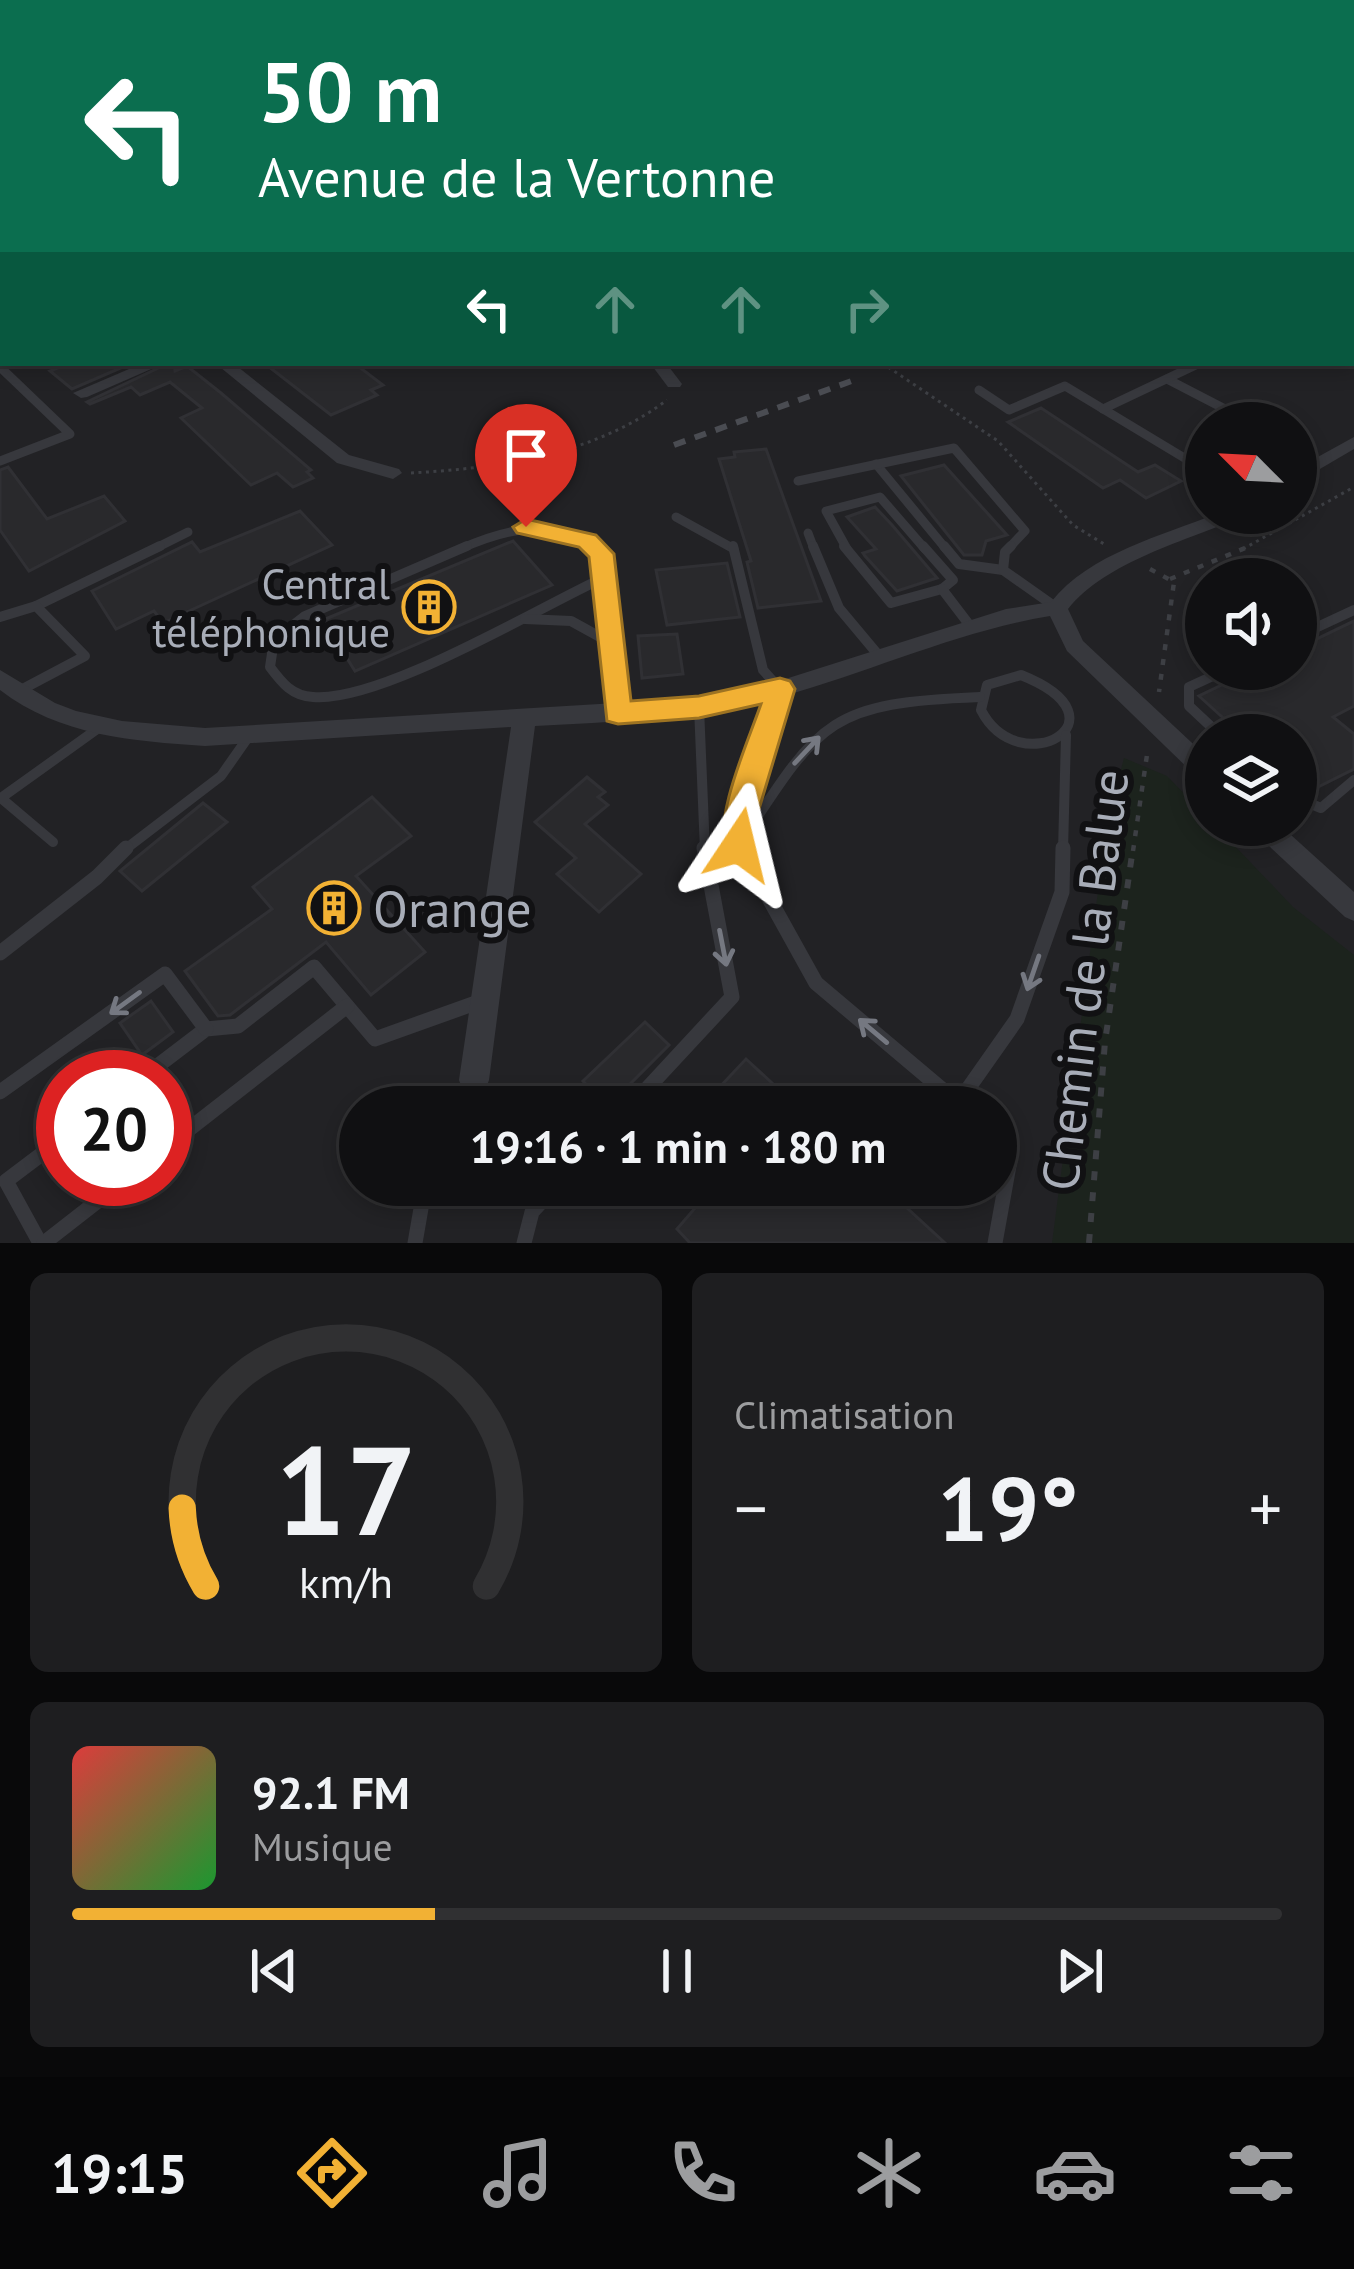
<!DOCTYPE html>
<html lang="fr">
<head>
<meta charset="utf-8">
<style>
  :root { --surface:#101012; --page:#1e1e20; --text:#f1f3f6; --muted:#9c9d9f; --line:#303032; --accent:#f2b134 }
  body { margin:0; font-family:"PT Sans",sans-serif; background:var(--page); color:var(--text); height:100vh; display:flex; flex-direction:column; font-size:45px; white-space:nowrap }
  * { box-sizing:border-box; margin:0 }
  p { font-size:39px; color:var(--muted) }
  .icon { flex:none; width:66px; height:66px; fill:none; stroke:currentColor; stroke-width:2; stroke-linecap:round; stroke-linejoin:round }
  .map { position:relative; height:1243px; overflow:hidden }
  .details { display:flex; flex-direction:column; gap:30px; padding:30px; background:#09090a; flex:1 }
  .details>* { flex:none }
  .guide { position:absolute; left:0px; top:0px; width:1356px; height:366px; box-shadow:0 6px 18px #0003,0 0 0 3px var(--line); background:#0b6e4f; color:#fff; overflow:hidden }
  .needle { width:78px; rotate:294deg }
  .buttons { position:absolute; left:1185px; top:402px; display:grid; gap:24px }
  .buttons a { display:grid; place-items:center; width:132px; height:132px; border-radius:50%; background:var(--surface); box-shadow:0 6px 18px #0003,0 0 0 3px var(--line); font-size:60px }
  .speed { position:absolute; left:36px; top:1050px; display:flex; gap:24px; font-size:60px; font-weight:700; text-align:center }
  .speed>* { display:grid; place-content:center; width:156px; height:156px; border-radius:50%; background:var(--surface); box-shadow:0 6px 18px #0003,0 0 0 3px var(--line); line-height:1 }
  .speed .limit { border:18px solid #d22; background:#fff; color:#111 }
  .pin { position:absolute; display:grid; place-items:center; width:102px; height:102px; color:#fff; margin:-123px -51px; border-radius:50% 50% 50% 0; rotate:-45deg; box-shadow:0 0 12px #0007 }
  .pin .icon { rotate:45deg }
  .me { position:absolute; width:132px; margin:-66px; rotate:10deg; stroke-linejoin:round; filter:drop-shadow(0 0 9px #0008) }
  .turn { display:flex; align-items:center; gap:42px; height:252px; padding:0 60px; font-size:54px }
  .turn .icon { width:156px; height:156px; stroke-width:2.5 }
  .turn b { display:block; font-size:84px; line-height:102px }
  .lanes { display:flex; align-items:center; height:114px; padding:0 60px; background:#0003; justify-content:center; gap:60px; direction:ltr }
  .lanes .off { opacity:.35 }
  .big { font-size:90px; font-weight:800; line-height:1.1 }
  .details .card { flex:1; display:flex; flex-direction:column; justify-content:center; gap:18px; min-width:0; padding:0 42px; border-radius:18px; background:var(--page) }
  .details .dial { align-items:center; gap:0 }
  .dial svg { height:312px; overflow:visible; fill:none; stroke:var(--line); stroke-width:7; stroke-linecap:round; text-anchor:middle }
  .dial text { fill:var(--text); stroke:none }
  .song { display:flex; align-items:center; gap:36px }
  .cover { width:144px; height:144px; border-radius:18px; background:linear-gradient(135deg,hsl(0 70% 55%),hsl(130 70% 35%)) }
  .played { height:12px; border-radius:6px; background:linear-gradient(90deg,var(--accent) 30%,var(--line) 30%) }
  .keys { display:flex; justify-content:space-around; direction:ltr }
  .heat { display:flex; justify-content:space-between; align-items:center; font-size:66px; direction:ltr }
  .details .tiles { flex:1; display:grid; gap:30px; grid-template-columns:1fr 1fr }
  .card:last-child { grid-column:span 2 }
  .trip { position:absolute; left:339px; top:1086px; width:678px; height:120px; border-radius:60px; background:var(--surface); box-shadow:0 6px 18px #0003,0 0 0 3px var(--line); font-weight:800; line-height:120px; text-align:center }
  .tab-bar { display:flex; height:192px; justify-content:space-around; align-items:center; background:#060607; color:var(--muted) }
  .tab-bar .icon { width:84px; height:84px }
  .tab-bar .on { color:var(--accent) }
  .tab-bar b { font-size:54px; color:var(--text) }
  .map>svg:first-child { display:block }
  .built { fill:#222225; fill-rule:evenodd }
  .green { fill:#1c231d }
  .building { fill:#29292c; stroke:#303034; stroke-width:3 }
  .lines { fill:none; stroke-linecap:round; stroke-linejoin:round }
  .path-far2 { stroke:#3d3f44; stroke-width:3; stroke-dasharray:3 4.5; stroke-linecap:butt }
  .path-far1 { stroke:#3d3f44; stroke-width:4.5; stroke-dasharray:6 9; stroke-linecap:butt }
  .path { stroke:#3d3f44; stroke-width:6; stroke-dasharray:9 12; stroke-linecap:butt }
  .service-far3 { stroke:#37383d; stroke-width:4.5 }
  .service-far2 { stroke:#37383d; stroke-width:9 }
  .service-far1 { stroke:#37383d; stroke-width:10 }
  .service { stroke:#37383d; stroke-width:15 }
  .minor { fill:#37383d; fill-rule:evenodd }
  .tertiary { fill:#37383d; fill-rule:evenodd }
  .secondary { fill:#45474d; fill-rule:evenodd }
  .rail-far1 { stroke:#4a4c52; stroke-width:3; stroke-dasharray:8 6; stroke-linecap:butt }
  .rail { stroke:#4a4c52; stroke-width:6; stroke-dasharray:12 10; stroke-linecap:butt }
  .oneway { stroke:#757881 }
  .route { fill:#f2b134; stroke:#9d7322; stroke-width:3 }
  .labels { text-anchor:middle; dominant-baseline:central; stroke-width:12; stroke-linejoin:round; paint-order:stroke }
  .poi-label { font-size:42px; fill:#a8adb8; stroke:#111113; text-anchor:end }
  .near-poi-label { font-size:51px; fill:#a8adb8; stroke:#111113; text-anchor:start }
  .near-street-label { font-size:51px; fill:#a8adb8; stroke:#111113 }
</style>
</head>
<body>
<div class="map">
<svg width="1354" height="1243" viewBox="0 0 1354 1243">
  <rect width="100%" height="100%" fill="#161618"/>
  <path class="built" d="M134 0H1354V1243H0V43L3 363H1353V3H125ZM1206 423H1296V513H1206ZM1206 579H1296V669H1206ZM1206 735H1296V825H1206ZM63 1077H165V1179H63ZM360 1107H996V1185H360Z"/>
  <polygon class="green" points="1124,758 1167,776 1206,816 1206,825 1215,825 1293,907 1354,955 1354,1243 1052,1243 1107,823"/>
  <g class="building">
    <polygon points="70,363 132,363 72,389 50,371"/>
    <polygon points="169,363 174,363 175,371 187,366 221,393 311,470 307,472 313,478 293,487 277,473 251,485 181,418 202,408 170,382 140,395 131,387 90,404 87,402"/>
    <polygon points="264,363 354,363 383,385 371,390 377,395 331,415"/>
    <polygon points="1041,408 1138,472 1155,465 1181,481 1146,498 1120,480 1103,488 1008,422"/>
    <polygon points="766,449 785,502 821,601 758,608 747,562 751,561 719,459 735,457 734,452"/>
    <polygon points="944,465 1007,535 986,541 982,555 964,555 901,476"/>
    <polygon points="8,467 47,519 104,496 125,521 29,571 0,530 0,470"/>
    <polygon points="875,507 892,525 937,578 897,591 865,556 863,553 876,549 847,517"/>
    <polygon points="300,511 332,545 163,623 154,611 116,629 92,591 192,542 200,552"/>
    <polygon points="513,541 552,585 355,671 323,620"/>
    <polygon points="727,563 740,617 667,625 656,570"/>
    <polygon points="1354,621 1354,706 1333,717 1354,734 1354,769 1308,792 1296,782 1296,735 1242,735 1199,696 1255,669 1296,669 1296,649"/>
    <polygon points="677,634 683,674 642,678 638,636"/>
    <polygon points="587,777 605,792 598,797 608,805 585,824 641,874 599,912 557,874 576,858 535,822"/>
    <polygon points="372,797 411,836 356,876 425,952 371,995 326,942 230,1015 218,1016 185,971 272,909 253,887"/>
    <polygon points="203,803 227,822 142,891 120,871"/>
    <polygon points="151,1001 173,1032 142,1055 120,1023"/>
    <polygon points="645,1022 669,1045 607,1107 583,1081"/>
    <polygon points="746,1059 798,1107 701,1107"/>
    <polygon points="715,1185 882,1185 945,1243 690,1243 677,1229"/>
  </g>
  <g class="lines">
    <g class="path-far2">
      <polyline points="430,0 455,3"/>
      <polyline points="462,3 467,0"/>
      <polyline points="882,363 998,441 1073,525 1104,544"/>
      <path d="M411 473C500 468 594 455 667 400"/>
      <polyline points="1243,549 1354,487"/>
    </g>
    <g class="path-far1">
      <polyline points="1150,569 1174,582 1159,692"/>
      <polyline points="1170,579 1250,546"/>
      <polyline points="1133,851 1148,748"/>
    </g>
    <polyline class="path" points="1089,1243 1105,1042 1133,848"/>
    <g class="service-far3">
      <polyline points="1114,0 1125,3"/>
      <polyline points="165,1 180,3"/>
    </g>
    <g class="service-far2">
      <polyline points="0,367 70,434 0,461"/>
      <polyline points="1167,379 1252,423"/>
      <polyline points="979,390 1009,410 1065,386 1206,471"/>
      <polyline points="1103,409 1200,363"/>
      <polyline points="876,464 946,549"/>
      <polyline points="798,481 954,448 1025,531 1008,549"/>
      <polyline points="676,517 734,549"/>
      <polyline points="808,533 814,549"/>
      <polyline points="154,549 188,532"/>
      <path d="M460 549C505 529 550 517 594 549"/>
      <polyline points="847,549 826,511 880,497 925,549"/>
    </g>
    <g class="service-far1">
      <path d="M467 546 305 616 274 640 270 667C282 683 292 696 313 697 380 703 536 609 603 578"/>
      <polyline points="590,546 601,555 618,713"/>
      <polyline points="733,546 763,670 780,689 742,809 742,851"/>
      <polyline points="813,546 839,608 880,657"/>
      <polyline points="844,546 891,603 942,589"/>
      <polyline points="923,546 953,580 942,589"/>
      <polyline points="944,546 959,564 1003,570"/>
      <polyline points="1011,546 1005,552 1003,570 1057,608"/>
      <polyline points="942,589 971,627"/>
      <polyline points="36,606 160,546"/>
      <polyline points="0,617 36,606 85,656 17,692"/>
      <polyline points="525,619 571,621 611,643"/>
      <polyline points="1296,637 1354,610"/>
      <path d="M1021 675C1134 720 1019 784 981 710L987 685Z"/>
      <polyline points="699,707 705,851"/>
      <polyline points="1220,735 1189,706 1189,687 1228,669"/>
      <polyline points="1296,798 1321,808 1354,780"/>
      <polyline points="53,842 1,798 100,727"/>
      <path d="M741 842C821 719 830 703 980 697"/>
      <polyline points="123,851 221,776 249,736"/>
      <polyline points="1063,851 1066,735"/>
    </g>
    <g class="service">
      <polyline points="741,848 816,983 963,1107"/>
      <polyline points="0,953 97,877 126,848"/>
      <polyline points="143,1077 206,1029 238,1026 314,967 375,1039 481,1001"/>
      <polyline points="0,1092 165,974 206,1029"/>
      <polyline points="958,1103 1017,1019 1062,892 1063,848"/>
      <polyline points="468,1107 473,1083"/>
      <polyline points="630,1107 732,997 704,848"/>
      <polyline points="165,1148 347,1006"/>
      <polyline points="40,1243 6,1181 63,1138"/>
      <polyline points="44,1243 126,1179"/>
      <polyline points="415,1243 423,1197 433,1185"/>
      <polyline points="524,1243 532,1212 557,1185"/>
      <polyline points="995,1243 1012,1149 996,1136"/>
    </g>
    <g class="minor">
      <polygon points="143,363 165,363 87,397 81,398 73,393"/>
      <polygon points="215,363 233,363 349,455 399,469 402,473 393,479 337,463"/>
      <polygon points="650,363 666,363 682,384 680,387 668,387"/>
      <polygon points="1354,437 1354,449 1296,483 1296,469"/>
      <path d="M1218 513H1244L1242 517C1188 540 1105 562 1068 609L1083 641 1206 756V781L1198 778 1067 651 1050 616C959 631 873 671 783 696 702 720 618 721 535 726L489 1080 485 1091 474 1095 463 1091 459 1080 511 727 205 746C132 741 60 736 0 690V670L55 703 76 711 122 721 205 728 699 698 779 681 1006 609 1051 602C1090 553 1162 536 1218 513Z"/>
      <polygon points="1251,825 1280,825 1354,892 1354,921 1345,917 1254,832"/>
    </g>
    <g class="tertiary">
      <polygon points="762,0 759,3 745,3 748,0"/>
      <polygon points="3,325 3,337 0,338 0,326"/>
    </g>
    <polygon class="secondary" points="3,32 3,40 0,41 0,33"/>
    <polyline class="rail-far1" points="486,3 490,0"/>
    <polyline class="rail" points="674,445 860,378"/>
  </g>
  <defs><path id="oneway-shaft" d="M-6 0H5M1.5-3L5.5 0L1.5 3" fill="none" stroke-width="1.6" stroke-linecap="round" stroke-linejoin="round" transform="scale(3)"/></defs>
  <g class="oneway">
    <use href="#oneway-shaft" transform="translate(807 750) rotate(-47)"/>
    <use href="#oneway-shaft" transform="translate(723 948) rotate(79)"/>
    <use href="#oneway-shaft" transform="translate(1033 973) rotate(109)"/>
    <use href="#oneway-shaft" transform="translate(125 1003) rotate(144)"/>
    <use href="#oneway-shaft" transform="translate(873 1031) rotate(-140)"/>
  </g>
  <path class="route" d="M526 519 596 535 614 554 631 701 699 696 780 678 790 681 795 689 759 809 750 855 739 859 727 855C711 823 749 739 761 704L699 718 618 724 607 721 589 557 579 547 517 533 513 527Z"/>
  <defs>
    <g id="building-ring" transform="scale(2.7)"><circle r="9.5" fill="#111113" stroke="#f2b134" stroke-width="1.5"/><path d="M-4-6H4V6H1V3H-1V6H-4ZM-2.5-4.3h1.7v1.8h-1.7ZM.8-4.3h1.7v1.8H.8ZM-2.5-1h1.7V.8h-1.7ZM.8-1h1.7V.8H.8Z" fill="#f2b134"/></g>
  </defs>
  <g fill-rule="evenodd">
    <use href="#building-ring" x="429" y="607"/>
    <use href="#building-ring" x="334" y="908"/>
  </g>
  <g class="labels">
    <g class="poi-label">
      <text x="390" y="583">Central<tspan x="390" dy="48">téléphonique</tspan></text>
    </g>
    <g class="near-poi-label">
      <text x="373" y="908">Orange</text>
    </g>
    <g class="near-street-label">
      <text transform="translate(1084 980) rotate(-83)">Chemin de la Balue</text>
    </g>
  </g>
</svg>
<div class="buttons">
<a><svg class="needle" viewBox="-14 -14 28 28"><path d="M0-13l5 13h-10z" fill="#e53935"/><path d="M0 13l5-13h-10z" fill="#9c9d9f"/></svg></a>
<a><svg class="icon" aria-label="sound" viewBox="0 0 24 24"><path d="M4 9h4l5-4v14l-5-4H4zM17 9q2 3 0 6"/></svg></a>
<a><svg class="icon" aria-label="layers" viewBox="0 0 24 24"><path d="M12 4l9 5-9 5-9-5zM3 14l9 5 9-5"/></svg></a>
</div>
<div class="speed"><div class="limit">20</div></div>
<div class="pin" style="left:526px;top:527px;background:#d93025"><svg class="icon" aria-label="arrive" viewBox="0 0 24 24"><path d="M6 21V4h12l-3 4 3 4H6"/></svg></div>
<svg class="me" style="left:739px;top:845px" viewBox="-20 -20 40 40"><path d="M0-17L14 15 0 8-14 15z" fill="#f2b134" stroke="#fff" stroke-width="4"/></svg>
<div class="trip">19:16 · 1 min · 180 m</div>
<div class="guide">
<div class="turn"><svg class="icon" aria-label="left" viewBox="0 0 24 24"><path d="M17 20v-9H6M10 6l-5 5 5 5"/></svg><div><b>50 m</b>Avenue de la Vertonne</div></div>
<div class="lanes"><svg class="icon" aria-label="left" viewBox="0 0 24 24"><path d="M17 20v-9H6M10 6l-5 5 5 5"/></svg><svg class="icon off" aria-label="ahead" viewBox="0 0 24 24"><path d="M12 20V5M6 11l6-6 6 6"/></svg><svg class="icon off" aria-label="ahead" viewBox="0 0 24 24"><path d="M12 20V5M6 11l6-6 6 6"/></svg><svg class="icon off" aria-label="right" viewBox="0 0 24 24"><path d="M7 20v-9h11M14 6l5 5-5 5"/></svg></div>
</div>
</div>
<section class="details">
<div class="tiles">
<div class="card dial"><svg viewBox="0 0 100 80">
<path d="M14 69A42 42 0 1 1 86 69"/>
<path d="M14 69A42 42 0 0 1 8 49" stroke="#f2b134"/>
<text x="50" y="56" font-size="32" font-weight="700">17</text>
<text x="50" y="72" font-size="11">km/h</text>
</svg></div>
<div class="card"><p>Climatisation</p>
<div class="heat"><a>−</a><b class="big">19°</b><a>+</a></div>
</div>
<div class="card">
<div class="song"><i class="cover"></i><div><b>92.1 FM</b><p>Musique</p></div></div>
<div class="played"></div>
<div class="keys"><svg class="icon" aria-label="previous" viewBox="0 0 24 24"><path d="M18 5L8 12l10 7zM5 5v14"/></svg><svg class="icon" aria-label="pause" viewBox="0 0 24 24"><path d="M8 5v14M16 5v14"/></svg><svg class="icon" aria-label="next" viewBox="0 0 24 24"><path d="M6 5l10 7-10 7zM19 5v14"/></svg></div>
</div>
</div>
</section>
<nav class="tab-bar">
<b>19:15</b>
<svg class="icon on" aria-label="directions" viewBox="0 0 24 24"><path d="M12 3l9 9-9 9-9-9zM9 14v-3h6M13 9l2 2-2 2"/></svg>
<svg class="icon" aria-label="music" viewBox="0 0 24 24"><path d="M9 18V5l10-2v13"/><circle cx="6" cy="18" r="3"/><circle cx="16" cy="16" r="3"/></svg>
<svg class="icon" aria-label="phone" viewBox="0 0 24 24"><path d="M5 4h4l2 5-3 2q2 4 5 5l2-3 5 2v4C11 20 4 13 5 4z"/></svg>
<svg class="icon" aria-label="climate" viewBox="0 0 24 24"><path d="M12 3v18M4 7l16 10M4 17L20 7"/></svg>
<svg class="icon" aria-label="car" viewBox="0 0 24 24"><path d="M5 17H2v-5l4-1 3-4h7l3 4 3 1v5h-3M9 17h6M6 11h13"/><circle cx="7" cy="17" r="2"/><circle cx="17" cy="17" r="2"/></svg>
<svg class="icon" aria-label="filters" viewBox="0 0 24 24"><path d="M4 7h16M4 17h16"/><circle cx="9" cy="7" r="2"/><circle cx="15" cy="17" r="2"/></svg>
</nav>
</body>
</html>
